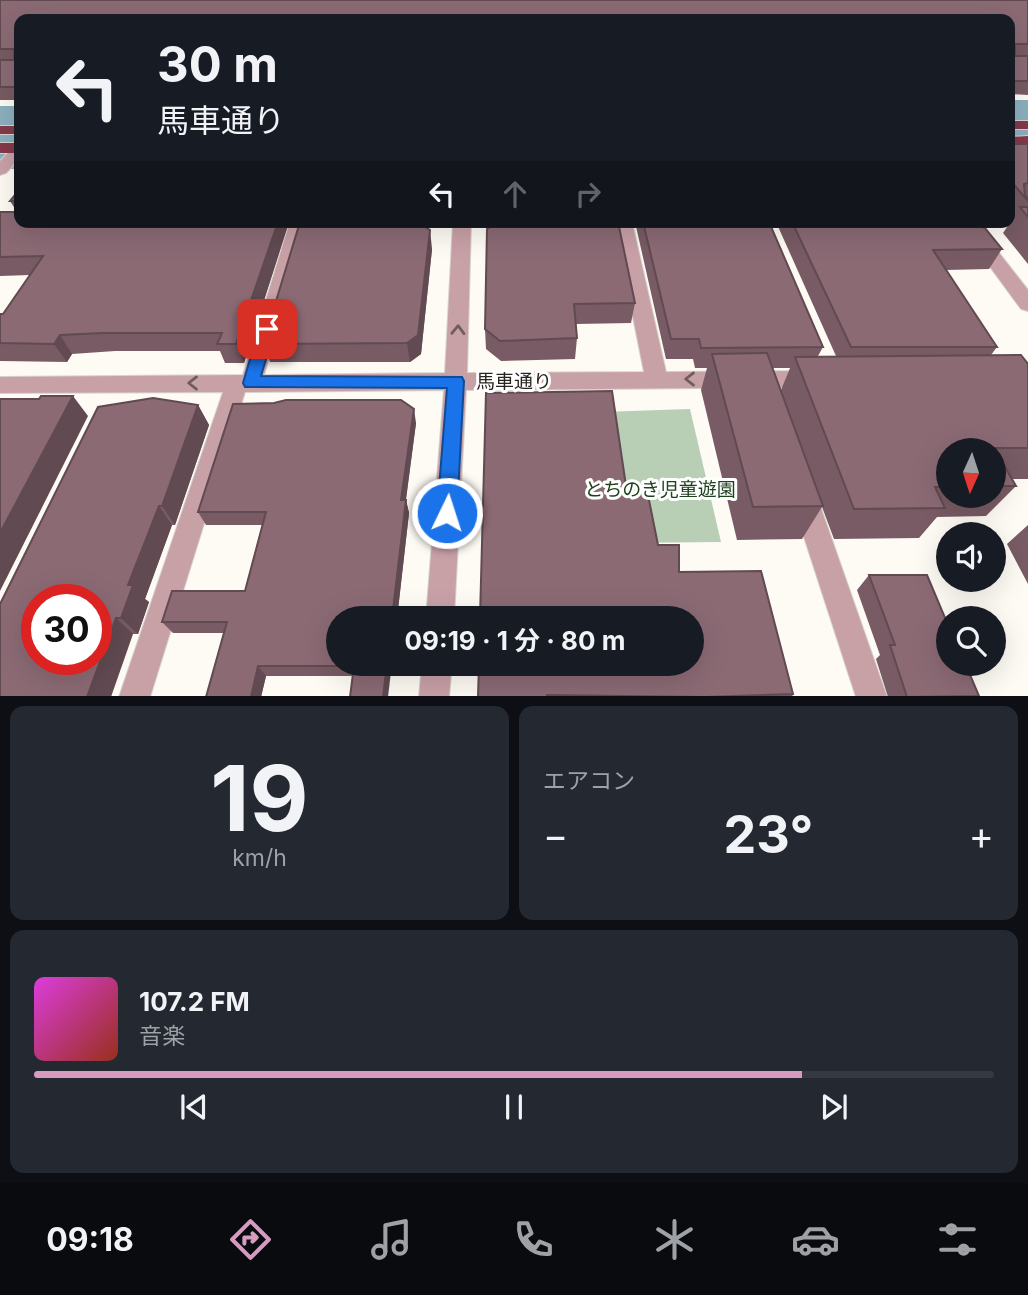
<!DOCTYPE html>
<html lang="ja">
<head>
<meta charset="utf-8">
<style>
  :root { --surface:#171b24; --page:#242831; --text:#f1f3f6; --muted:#9ea1a6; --line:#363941; --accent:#d59cc0 }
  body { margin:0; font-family:Inter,"Noto Sans JP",sans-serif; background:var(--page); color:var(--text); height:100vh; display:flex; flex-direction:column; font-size:26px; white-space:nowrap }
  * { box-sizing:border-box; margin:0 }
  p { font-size:23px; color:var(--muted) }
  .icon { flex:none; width:38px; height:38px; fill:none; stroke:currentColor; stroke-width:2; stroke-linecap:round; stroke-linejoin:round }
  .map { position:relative; height:696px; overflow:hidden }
  .sheet { display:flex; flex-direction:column; gap:10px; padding:10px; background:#0d0f14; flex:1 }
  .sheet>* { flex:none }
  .guide { position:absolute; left:14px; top:14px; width:1001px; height:214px; border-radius:14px; box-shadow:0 7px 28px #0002; background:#171b24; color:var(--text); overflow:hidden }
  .needle { width:46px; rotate:183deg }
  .fabs { position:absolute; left:936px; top:438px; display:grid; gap:14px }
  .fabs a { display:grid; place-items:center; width:70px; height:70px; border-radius:50%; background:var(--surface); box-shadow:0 7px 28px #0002; font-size:35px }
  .speed { position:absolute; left:21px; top:584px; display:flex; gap:14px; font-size:35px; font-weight:700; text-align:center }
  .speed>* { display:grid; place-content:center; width:91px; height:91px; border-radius:50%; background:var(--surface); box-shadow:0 7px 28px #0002; line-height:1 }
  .speed .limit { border:10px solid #d22; background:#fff; color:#111 }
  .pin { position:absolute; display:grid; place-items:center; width:60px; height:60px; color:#fff; margin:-30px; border-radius:14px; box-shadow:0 4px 10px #0006 }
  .me { position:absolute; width:77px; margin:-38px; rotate:4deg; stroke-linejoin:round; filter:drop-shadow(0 0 5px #0008) }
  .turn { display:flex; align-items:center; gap:24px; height:147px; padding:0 28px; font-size:32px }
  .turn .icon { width:91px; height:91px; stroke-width:2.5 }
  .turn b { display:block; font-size:49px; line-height:60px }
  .lanes { display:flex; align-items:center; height:66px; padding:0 28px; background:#0003; justify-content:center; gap:35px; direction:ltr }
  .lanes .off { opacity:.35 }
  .big { font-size:52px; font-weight:700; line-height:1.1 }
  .sheet .tile { flex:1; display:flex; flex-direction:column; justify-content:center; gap:10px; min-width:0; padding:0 24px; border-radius:14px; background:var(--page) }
  .sheet .dial { align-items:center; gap:0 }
  .dial b { font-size:91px; line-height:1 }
  .song { display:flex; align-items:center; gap:21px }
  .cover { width:84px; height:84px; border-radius:10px; background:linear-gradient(135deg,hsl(300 70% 55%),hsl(10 70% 35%)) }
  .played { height:7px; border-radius:4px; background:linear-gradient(90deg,var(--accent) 80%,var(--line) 80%) }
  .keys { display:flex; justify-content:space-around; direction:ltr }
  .heat { display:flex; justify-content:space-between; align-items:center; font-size:38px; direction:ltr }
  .sheet .tiles { flex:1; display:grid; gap:10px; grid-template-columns:1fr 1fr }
  .tile:last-child { grid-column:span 2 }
  .trip { position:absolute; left:326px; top:606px; width:378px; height:70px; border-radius:35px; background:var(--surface); box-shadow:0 7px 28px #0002; font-weight:700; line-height:70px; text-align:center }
  .tab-bar { display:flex; height:112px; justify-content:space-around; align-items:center; background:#090b0e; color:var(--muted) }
  .tab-bar .icon { width:49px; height:49px }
  .tab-bar .selected { color:var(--accent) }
  .tab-bar b { font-size:32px; color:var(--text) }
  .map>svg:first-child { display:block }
  .green { fill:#b8cfb6 }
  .water { fill:#8cb0bf }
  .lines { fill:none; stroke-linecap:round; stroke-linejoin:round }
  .minor-casing { stroke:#d7d3ce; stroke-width:2 }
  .highway-casing { stroke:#d7d3ce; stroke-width:2 }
  .minor { fill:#c8a1a7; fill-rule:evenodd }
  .highway { fill:#853a4b; fill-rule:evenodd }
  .wall { fill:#785b64; fill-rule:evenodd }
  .shaded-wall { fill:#614a51 }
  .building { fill:#8b6a74; stroke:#614a51; stroke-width:2; fill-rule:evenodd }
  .oneway { stroke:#705c5c }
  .route { fill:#1a73e8; stroke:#114b97; stroke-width:2 }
  .labels { text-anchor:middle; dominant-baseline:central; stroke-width:6; stroke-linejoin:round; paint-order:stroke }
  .street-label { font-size:19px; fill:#28241f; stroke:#fff }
  .park-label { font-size:19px; fill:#1f421d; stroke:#fff }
</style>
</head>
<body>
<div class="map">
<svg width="1028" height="697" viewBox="0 0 1028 697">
  <rect width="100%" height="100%" fill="#fefaf4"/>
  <polygon class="green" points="690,409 721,542 620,543 601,412"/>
  <g class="water">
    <polygon points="1010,100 1028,100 1028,161 1010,162"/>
    <rect x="0" y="106" width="19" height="63"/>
  </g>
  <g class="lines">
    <g class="minor-casing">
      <g id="minor">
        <polygon points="19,145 19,159 6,173 0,175 0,161 14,147"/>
        <polygon points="290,222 308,222 264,375 445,373 453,222 471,222 467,373 644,372 614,222 632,222 666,372 812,371 820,373 823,379 820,385 812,387 466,390 454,618 426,618 444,390 245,392 150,697 119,697 223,392 0,393 0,377 243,375"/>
        <polygon points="957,222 975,222 1028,290 1028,311 1021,309"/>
        <polygon points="804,486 813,489 817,497 887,697 856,697 791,497 795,489"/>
        <polygon points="422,663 452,663 449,697 419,697"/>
      </g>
    </g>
    <g class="highway-casing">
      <g id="highway">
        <rect x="1010" y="121" width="18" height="8"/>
        <rect x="0" y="126" width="19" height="8"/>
        <polygon points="1028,136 1028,146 1010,147 1010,137"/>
        <rect x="0" y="143" width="19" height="10"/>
      </g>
    </g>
    <use href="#minor" class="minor"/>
    <use href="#highway" class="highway"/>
  </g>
  <g class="wall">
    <polygon points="0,0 1028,0 1028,95 1010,94 1010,19 19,19 19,100 0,100"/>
    <polygon points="1010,144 1028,144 1028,264 1003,233 1009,224 1008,222 1010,222"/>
    <polygon points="19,190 19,222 289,222 244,363 225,363 220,351 115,351 72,354 67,362 0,361 0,314 3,314 30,275 0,276 0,212 17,212 10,201"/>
    <path d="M635 222H769L823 347 818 356H836L776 222H970L1002 249 989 269 946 270 997 347 991 355 1028 364V479H1012L1016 486 986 516 937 517 919 538 834 539 822 507 802 539 737 540 701 390 707 368H695L693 359H666ZM773 368H790L781 390ZM948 450H994V495H948Z"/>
    <polygon points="487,229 635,303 631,323 576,324 577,338 575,359 501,361 486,349 485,329"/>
    <polygon points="432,249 421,354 410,362 270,362 263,344"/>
    <polygon points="274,403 416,423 406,500 409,513 392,663 353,676 266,676 261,697 206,697 224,633 173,633 162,622 245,591 262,525 206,525 198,512"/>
    <polygon points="198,405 209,425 175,525 172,525 145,599 149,602 138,634 133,634 0,697"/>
    <polygon points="1028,525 1028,584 1007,544"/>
    <polygon points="658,545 679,572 793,694 792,697 478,697"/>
    <polygon points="869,575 979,697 888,697 876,659 880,655 857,590"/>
  </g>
  <g class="shaded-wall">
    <polygon points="19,83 19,94 15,87"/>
    <polygon points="278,222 289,222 244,363 236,344"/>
    <polygon points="430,230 432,249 421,354 410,362 407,343"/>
    <polygon points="60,335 72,354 67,362 54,344"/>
    <polygon points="73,396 88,416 0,591 0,533"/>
    <polygon points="198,405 209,425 175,525 162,506"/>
    <polygon points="414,409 416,423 404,513 401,500"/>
    <polygon points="406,500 409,513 397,618 392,618"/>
    <polygon points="159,506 172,525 145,599 149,602 138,634 121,618 128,585"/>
    <polygon points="116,618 133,634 111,697 87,697"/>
    <polygon points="387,663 392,663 388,697 383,697"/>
    <polygon points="258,666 266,676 261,697 251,697"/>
  </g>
  <g class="building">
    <polygon points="0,0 1028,0 1028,44 1015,44 1015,56 1028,56 1028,81 1010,81 1010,19 154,19 155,18 150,19 19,19 19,83 15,87 0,87 0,60 14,60 14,49 0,49"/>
    <polygon points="1010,144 1028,144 1028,183 1024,184 1025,197 1028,197 1028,201 1010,180"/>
    <polygon points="19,190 19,201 10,201"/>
    <polygon points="1020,207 1028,207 1028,217"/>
    <polygon points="0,212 19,212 19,222 278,222 236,344 217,344 222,333 103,333 60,335 54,344 0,343 0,314 3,314 43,256 0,257"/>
    <polygon points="300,222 417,222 430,230 418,335 407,343 263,344"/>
    <polygon points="497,222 618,222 635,303 574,304 577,338 500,341 485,329 487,229"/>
    <polygon points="643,222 769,222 823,347 701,348 699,339 671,339"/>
    <polygon points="792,222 970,222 985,228 1002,249 933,250 997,347 851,347"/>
    <polygon points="767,353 823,506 753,507 712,354"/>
    <polygon points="1021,355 1028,364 1028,448 994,448 1016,486 994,486 994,450 948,450 948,487 935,487 945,508 854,509 795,357"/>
    <polygon points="612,391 626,486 646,485 658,545 679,545 679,572 761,571 793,694 705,697 547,695 547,697 478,697 479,663 691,663 691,618 480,618 486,393"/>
    <polygon points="41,396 73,396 0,533 0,399 39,399"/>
    <path d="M153 398 198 405 162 506H159L128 585H133L121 618H116L87 697H0V604L98 407ZM37 600H96V660H37Z"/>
    <polygon points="286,400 401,400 414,409 401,500 406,500 392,618 338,618 338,663 387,663 383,697 350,697 354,666 258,666 251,697 206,697 227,622 162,622 172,591 245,591 266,512 198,512 233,404 274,403"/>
    <polygon points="869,575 927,575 948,625 948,663 965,663 979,696 907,697 890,645 895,645"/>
  </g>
  <defs><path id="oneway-chevron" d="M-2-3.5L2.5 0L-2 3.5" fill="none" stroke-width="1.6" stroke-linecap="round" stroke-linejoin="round" transform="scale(1.75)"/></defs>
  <g class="oneway">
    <use href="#oneway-chevron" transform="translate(458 330) rotate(-88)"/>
    <use href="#oneway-chevron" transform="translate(690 379) rotate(180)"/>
    <use href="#oneway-chevron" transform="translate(193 383) rotate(180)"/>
  </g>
  <polygon class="route" points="267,324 275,329 261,376 462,377 464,381 457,513 454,519 447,521 440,519 437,513 447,388 245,387 243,383 259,329"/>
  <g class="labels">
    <g class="street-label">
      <text x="514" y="381">馬車通り</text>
    </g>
    <g class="park-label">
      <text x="660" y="489">とちのき児童遊園</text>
    </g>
  </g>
</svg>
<div class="fabs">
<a><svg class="needle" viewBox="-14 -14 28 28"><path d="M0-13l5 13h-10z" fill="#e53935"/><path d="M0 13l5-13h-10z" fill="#9ea1a6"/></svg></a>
<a><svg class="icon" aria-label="sound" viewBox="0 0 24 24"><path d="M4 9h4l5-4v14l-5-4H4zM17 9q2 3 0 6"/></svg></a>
<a><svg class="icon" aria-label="search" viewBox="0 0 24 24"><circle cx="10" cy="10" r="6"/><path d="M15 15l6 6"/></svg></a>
</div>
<div class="speed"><div class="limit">30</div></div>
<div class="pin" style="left:267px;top:329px;background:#d93025"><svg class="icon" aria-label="arrive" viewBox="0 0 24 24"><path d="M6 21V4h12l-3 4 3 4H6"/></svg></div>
<svg class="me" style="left:447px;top:513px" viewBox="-20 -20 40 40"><circle r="17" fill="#1a73e8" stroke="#fff" stroke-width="3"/><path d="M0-11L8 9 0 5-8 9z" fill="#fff"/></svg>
<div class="trip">09:19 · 1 分 · 80 m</div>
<div class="guide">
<div class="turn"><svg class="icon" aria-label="left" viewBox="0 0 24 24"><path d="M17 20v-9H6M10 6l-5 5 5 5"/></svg><div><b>30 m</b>馬車通り</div></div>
<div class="lanes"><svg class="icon" aria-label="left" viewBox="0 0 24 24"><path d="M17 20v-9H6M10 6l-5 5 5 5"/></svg><svg class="icon off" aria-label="ahead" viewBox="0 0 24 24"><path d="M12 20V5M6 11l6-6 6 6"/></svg><svg class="icon off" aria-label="right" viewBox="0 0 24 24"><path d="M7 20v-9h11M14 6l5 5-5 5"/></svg></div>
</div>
</div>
<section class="sheet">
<div class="tiles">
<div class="tile dial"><b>19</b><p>km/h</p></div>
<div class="tile"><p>エアコン</p>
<div class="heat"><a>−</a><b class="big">23°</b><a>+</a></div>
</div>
<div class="tile">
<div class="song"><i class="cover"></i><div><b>107.2 FM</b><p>音楽</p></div></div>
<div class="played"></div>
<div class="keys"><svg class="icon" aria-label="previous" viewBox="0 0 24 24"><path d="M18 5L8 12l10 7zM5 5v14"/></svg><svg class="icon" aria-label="pause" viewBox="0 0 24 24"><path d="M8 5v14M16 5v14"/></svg><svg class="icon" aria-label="next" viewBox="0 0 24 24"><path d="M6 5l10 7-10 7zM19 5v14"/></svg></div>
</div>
</div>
</section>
<nav class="tab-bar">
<b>09:18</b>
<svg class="icon selected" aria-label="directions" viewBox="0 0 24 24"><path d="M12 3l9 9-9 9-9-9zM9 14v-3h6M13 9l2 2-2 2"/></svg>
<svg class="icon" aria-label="music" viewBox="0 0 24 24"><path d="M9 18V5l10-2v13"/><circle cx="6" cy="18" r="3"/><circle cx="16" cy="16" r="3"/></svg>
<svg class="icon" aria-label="phone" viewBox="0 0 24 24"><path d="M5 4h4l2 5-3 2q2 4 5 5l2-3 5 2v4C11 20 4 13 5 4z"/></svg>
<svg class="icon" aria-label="climate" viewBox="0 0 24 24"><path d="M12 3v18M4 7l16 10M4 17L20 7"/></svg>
<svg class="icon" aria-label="car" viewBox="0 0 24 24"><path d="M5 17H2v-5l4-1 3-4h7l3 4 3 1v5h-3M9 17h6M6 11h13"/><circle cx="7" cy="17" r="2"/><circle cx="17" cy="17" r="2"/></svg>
<svg class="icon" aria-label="filters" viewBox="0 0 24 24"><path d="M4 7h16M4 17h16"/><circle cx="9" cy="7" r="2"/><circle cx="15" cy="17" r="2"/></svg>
</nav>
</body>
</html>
